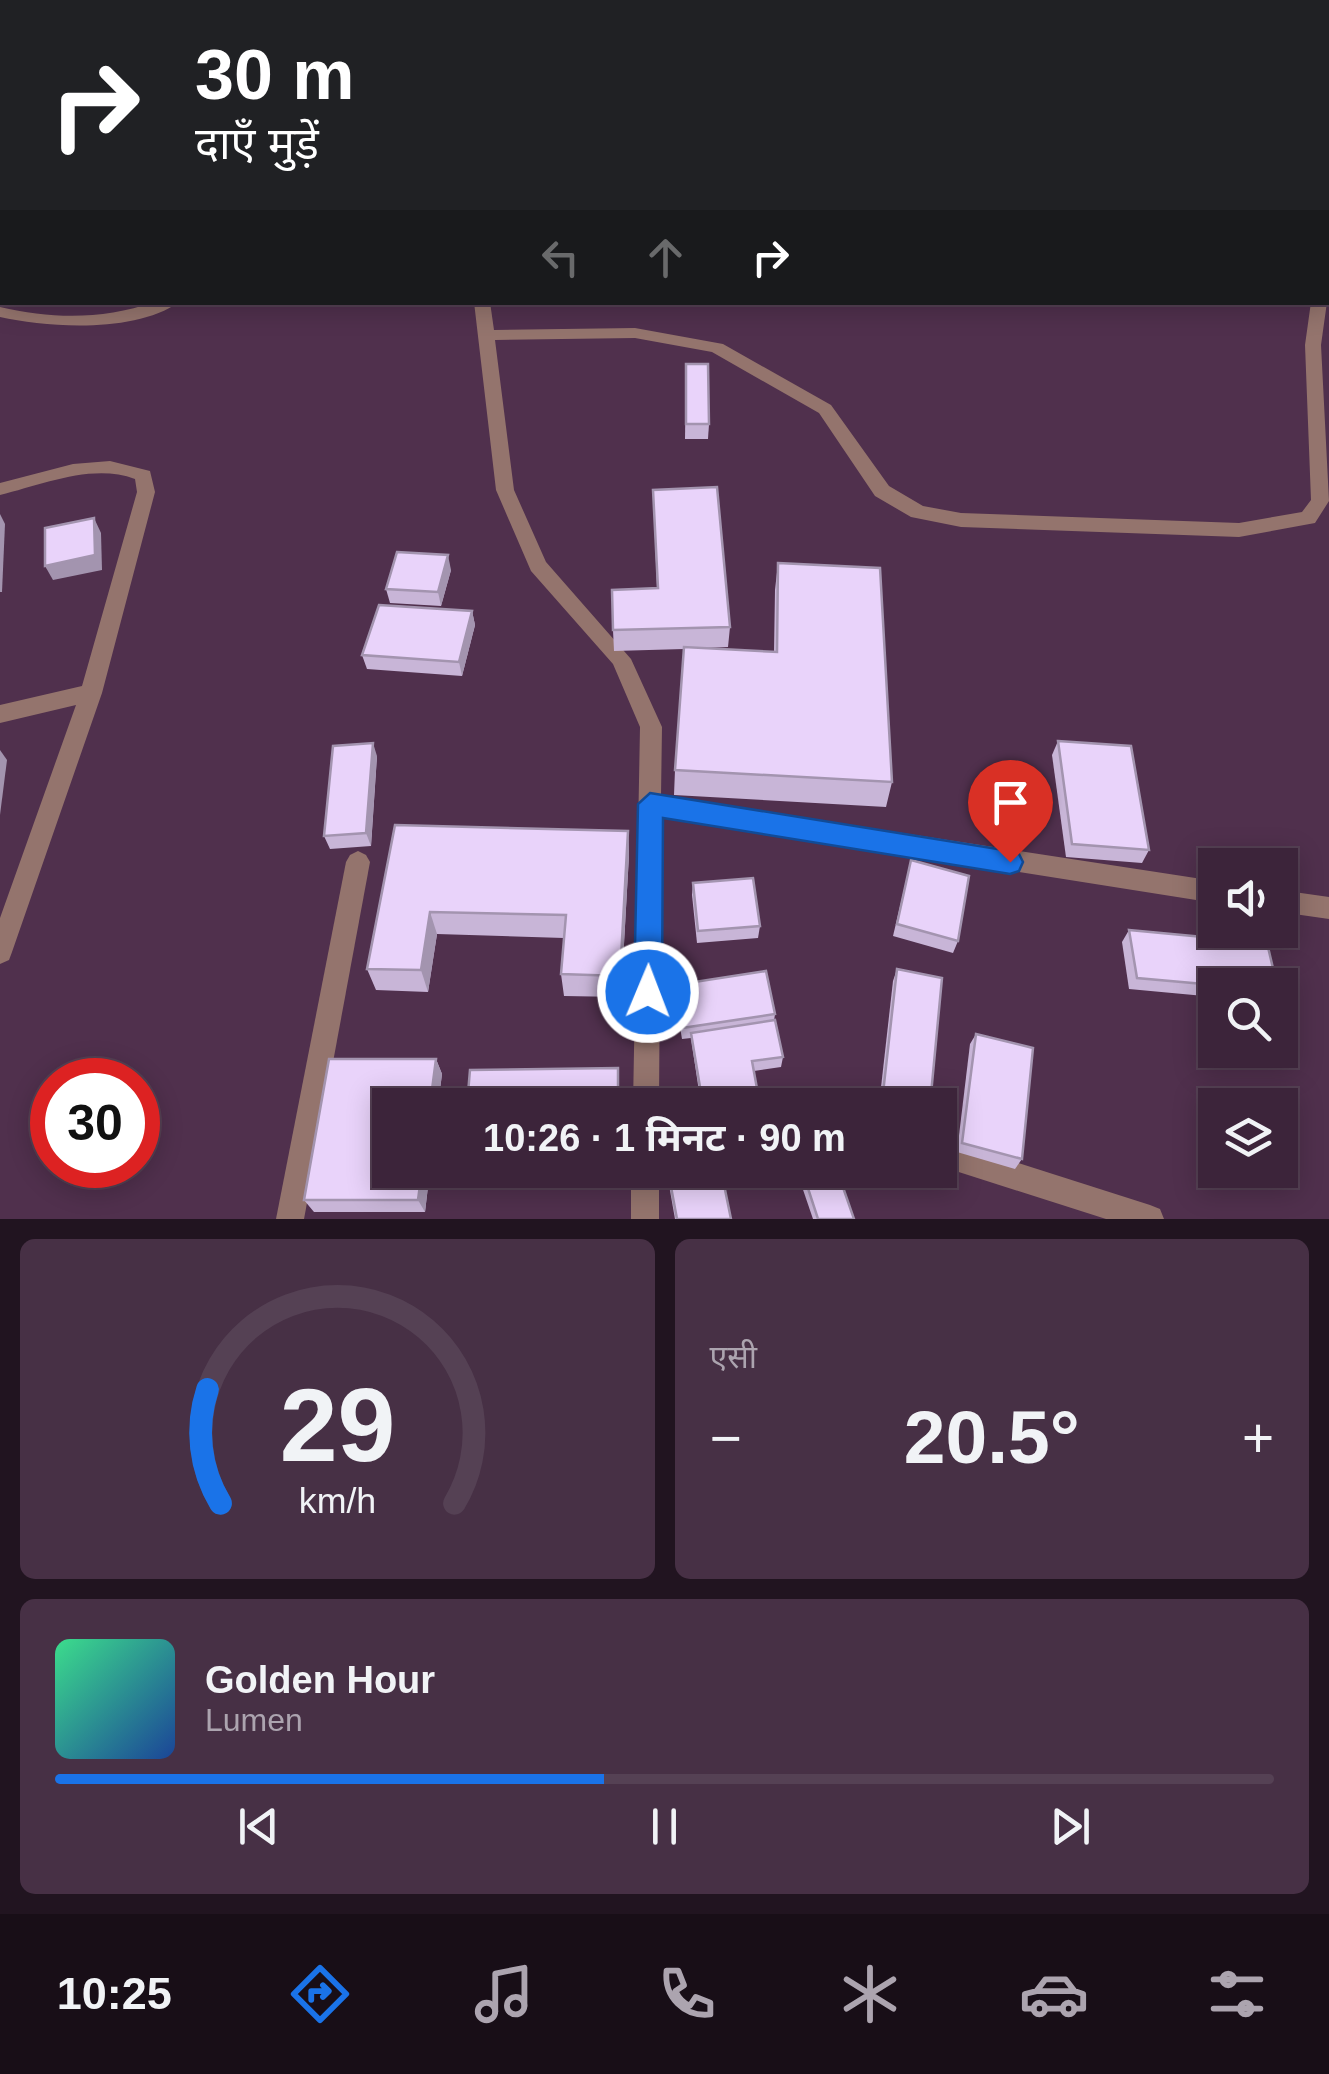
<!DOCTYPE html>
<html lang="hi">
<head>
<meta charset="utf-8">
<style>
  :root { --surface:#3c243a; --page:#473045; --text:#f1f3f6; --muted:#aca4af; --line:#554154; --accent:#1a73e8 }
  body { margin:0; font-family:Arial,"Noto Sans Devanagari",sans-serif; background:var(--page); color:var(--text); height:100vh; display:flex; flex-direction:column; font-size:38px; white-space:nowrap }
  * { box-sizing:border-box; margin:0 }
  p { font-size:32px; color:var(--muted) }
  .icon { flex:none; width:55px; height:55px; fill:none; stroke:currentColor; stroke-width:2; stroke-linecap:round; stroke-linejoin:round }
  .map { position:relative; height:1219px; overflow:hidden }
  .drawer { display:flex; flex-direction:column; gap:20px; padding:20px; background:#211420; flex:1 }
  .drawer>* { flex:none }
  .banner { position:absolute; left:0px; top:0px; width:1330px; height:305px; box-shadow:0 5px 25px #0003,0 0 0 2px var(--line); background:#202124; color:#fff; overflow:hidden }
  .buttons { position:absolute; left:1198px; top:848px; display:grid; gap:20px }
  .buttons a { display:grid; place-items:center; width:100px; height:100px; border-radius:0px; background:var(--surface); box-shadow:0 5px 25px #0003,0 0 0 2px var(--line); font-size:50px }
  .speed { position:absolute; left:30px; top:1058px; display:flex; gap:20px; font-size:50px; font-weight:700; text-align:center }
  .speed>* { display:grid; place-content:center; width:130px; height:130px; border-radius:50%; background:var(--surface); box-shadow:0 5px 25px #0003,0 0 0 2px var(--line); line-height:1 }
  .speed .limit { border:15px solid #d22; background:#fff; color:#111 }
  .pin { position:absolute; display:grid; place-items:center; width:85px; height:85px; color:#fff; margin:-102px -42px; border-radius:50% 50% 50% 0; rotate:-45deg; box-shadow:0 0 10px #0007 }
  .pin .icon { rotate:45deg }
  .me { position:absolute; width:110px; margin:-55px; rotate:1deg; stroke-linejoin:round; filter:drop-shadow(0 0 8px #0008) }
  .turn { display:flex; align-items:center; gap:35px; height:210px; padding:0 30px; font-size:45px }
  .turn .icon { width:130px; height:130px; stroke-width:2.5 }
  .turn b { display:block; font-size:70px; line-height:85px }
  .lanes { display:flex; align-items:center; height:95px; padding:0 30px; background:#0003; justify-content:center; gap:50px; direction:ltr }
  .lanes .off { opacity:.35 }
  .big { font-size:75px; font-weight:700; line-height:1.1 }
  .drawer .tile { flex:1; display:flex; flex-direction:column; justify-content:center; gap:15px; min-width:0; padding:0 35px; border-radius:15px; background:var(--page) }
  .drawer .dial { align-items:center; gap:0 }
  .dial svg { height:260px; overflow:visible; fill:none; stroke:var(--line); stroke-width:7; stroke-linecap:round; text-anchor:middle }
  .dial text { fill:var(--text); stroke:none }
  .song { display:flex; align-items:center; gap:30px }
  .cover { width:120px; height:120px; border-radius:15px; background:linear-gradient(135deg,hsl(150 70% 55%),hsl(220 70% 35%)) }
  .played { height:10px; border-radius:5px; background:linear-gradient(90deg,var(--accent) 45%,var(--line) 45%) }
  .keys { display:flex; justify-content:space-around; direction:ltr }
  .heat { display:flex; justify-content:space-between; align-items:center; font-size:55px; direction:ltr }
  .drawer .tiles { flex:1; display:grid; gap:20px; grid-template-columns:1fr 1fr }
  .tile:last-child { grid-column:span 2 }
  .trip { position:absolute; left:372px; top:1088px; width:585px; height:100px; border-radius:0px; background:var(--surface); box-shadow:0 5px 25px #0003,0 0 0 2px var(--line); font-weight:700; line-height:100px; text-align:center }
  .dock { display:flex; height:160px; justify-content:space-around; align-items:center; background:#180e17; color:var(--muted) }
  .dock .icon { width:70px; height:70px }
  .dock .selected { color:var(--accent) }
  .dock b { font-size:45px; color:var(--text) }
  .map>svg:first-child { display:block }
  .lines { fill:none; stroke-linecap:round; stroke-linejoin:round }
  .lane { fill:#94746d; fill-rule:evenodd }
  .street { fill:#94746d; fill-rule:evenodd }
  .wall { fill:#c8b5d7 }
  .shaded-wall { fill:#a394af }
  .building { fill:#e9d3fa; stroke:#a394af; stroke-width:2.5 }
  .route { fill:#1a73e8; stroke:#114b97; stroke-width:2.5 }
</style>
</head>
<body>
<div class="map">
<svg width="1329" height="1219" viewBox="0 0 1329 1219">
  <rect width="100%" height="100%" fill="#50304d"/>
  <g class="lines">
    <g class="lane">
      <path d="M154 302H179C136 333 49 328 0 317V307C52 319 103 320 154 302Z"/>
      <path d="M110 461 150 471 155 492 102 693 12 952 9 960 0 964V918L76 705 0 723V705L82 686 137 492 135 479C92 463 42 485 0 495V483L73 464Z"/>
    </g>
    <g class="street">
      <rect x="1070" y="0" width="12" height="2"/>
      <polygon points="1245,0 1257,0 1258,2 1246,2"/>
      <rect x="1328" y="50" width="1" height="8"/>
      <polygon points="2,104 2,113 0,114 0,105"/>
      <rect x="0" y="153" width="2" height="8"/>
      <polygon points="1328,264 1329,264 1329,274 1328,273"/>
      <polygon points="474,302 490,302 494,330 635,328 723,344 831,405 889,486 923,506 961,513 1239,523 1302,512 1311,500 1305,345 1311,302 1327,302 1321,345 1329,501 1315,523 1239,537 961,527 911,517 875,496 819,413 712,352 635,338 495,340 514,490 546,562 631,659 662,727 661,796 1215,881 1215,903 661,815 659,1105 633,1105 640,727 613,664 531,571 496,490"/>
      <polygon points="358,851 366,855 370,862 304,1219 276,1219 346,862 350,855"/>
      <polygon points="1280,890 1329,897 1329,919 1280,912"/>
      <polygon points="940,1138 1150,1205 1160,1209 1164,1219 1106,1219 940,1166"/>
      <rect x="631" y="1170" width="28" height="49"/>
    </g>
  </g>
  <g class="wall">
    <polygon points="2,208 2,281 0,280 0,210"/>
    <polygon points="686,364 709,424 708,439 685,439"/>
    <polygon points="653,490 730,627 728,647 703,648 774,652 775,590 778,563 892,782 886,807 674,795 675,770 684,649 614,651 613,630 657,588"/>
    <polygon points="451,570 441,606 390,603 386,589"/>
    <polygon points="472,611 475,625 462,676 367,669 362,655"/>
    <polygon points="1058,741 1149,850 1142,863 1066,857 1052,755"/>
    <polygon points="377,756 371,846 330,849 324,836"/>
    <polygon points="395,825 628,831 629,855 621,997 564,996 561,974 564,938 437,934 428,992 376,990 367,969"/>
    <polygon points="911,860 958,941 953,953 893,936"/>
    <polygon points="693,883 760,926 758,938 697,943 692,895"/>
    <polygon points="1129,930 1215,985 1215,997 1129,989 1122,942"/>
    <polygon points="897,969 930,1105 879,1105 893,981"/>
    <polygon points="675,985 775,1014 774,1021 783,1057 781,1067 754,1071 760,1105 701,1105 691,1038 682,1039 675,996"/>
    <polygon points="976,1034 1022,1159 1015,1169 957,1152 970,1044"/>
    <polygon points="329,1059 436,1059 442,1074 438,1105 390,1105 390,1170 430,1170 425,1212 314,1212 304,1200"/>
    <polygon points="461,1170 618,1170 618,1184 466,1186"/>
    <polygon points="799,1170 837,1170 854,1219 813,1219 798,1175"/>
    <polygon points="669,1176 731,1219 675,1219 669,1185"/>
  </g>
  <g class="shaded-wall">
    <polygon points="0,514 5,524 2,592 0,592"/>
    <polygon points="94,518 101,533 102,570 53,580 45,566"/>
    <polygon points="448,555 451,570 441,606 438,592"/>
    <polygon points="472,611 475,625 462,676 459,662"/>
    <polygon points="373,743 377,756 371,846 366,833"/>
    <polygon points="0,750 7,760 0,815"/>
    <polygon points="628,831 629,855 621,997 620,976"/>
    <polygon points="430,912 437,934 428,992 421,970"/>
    <polygon points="436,1059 442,1074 438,1105 430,1105"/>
    <polygon points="422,1170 430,1170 425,1212 418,1200"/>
  </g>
  <g class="building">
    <polygon points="365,0 409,0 406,2 362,2"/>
    <polygon points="2,208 2,255 0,254 0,210"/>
    <polygon points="686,364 708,364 709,424 686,424"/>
    <polygon points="717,487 730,627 613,630 612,590 658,588 653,490"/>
    <polygon points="94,518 95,555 45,566 45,528"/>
    <polygon points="397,552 448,555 438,592 386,589"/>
    <polygon points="778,563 880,568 892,782 675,770 684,647 777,652"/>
    <polygon points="379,605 472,611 459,662 362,655"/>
    <polygon points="1058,741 1131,746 1149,850 1072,844"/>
    <polygon points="373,743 366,833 324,836 333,746"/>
    <polygon points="395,825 628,831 620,976 561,974 566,915 430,912 421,970 367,969"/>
    <polygon points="911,860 969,876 958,941 897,924"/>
    <polygon points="753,878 760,926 698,931 693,883"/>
    <polygon points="1129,930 1267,943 1277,985 1215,985 1137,978"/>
    <polygon points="897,969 942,978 930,1105 898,1105 882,1102"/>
    <polygon points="766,971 775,1014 682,1028 675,985"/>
    <polygon points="775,1020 783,1057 752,1061 760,1105 703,1105 691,1033"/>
    <polygon points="976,1034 1033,1048 1022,1159 962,1143"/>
    <polygon points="329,1059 436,1059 430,1105 390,1105 390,1170 422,1170 418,1200 304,1200"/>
    <polygon points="618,1068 618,1105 467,1105 470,1070"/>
    <polygon points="461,1170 617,1170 460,1173"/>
    <polygon points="699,1170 721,1170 731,1219 677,1219 669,1176"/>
    <polygon points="802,1170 837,1170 854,1219 818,1219"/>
  </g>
  <polygon class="route" points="650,793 1010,851 1019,854 1023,862 1019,871 1010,874 663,818 662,992 658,1002 648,1006 638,1002 634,992 638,804"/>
</svg>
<div class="buttons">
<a><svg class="icon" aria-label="sound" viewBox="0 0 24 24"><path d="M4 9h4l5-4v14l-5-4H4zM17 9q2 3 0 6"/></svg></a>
<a><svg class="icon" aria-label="search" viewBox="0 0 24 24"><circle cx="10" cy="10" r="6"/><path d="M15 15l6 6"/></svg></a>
<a><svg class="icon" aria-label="layers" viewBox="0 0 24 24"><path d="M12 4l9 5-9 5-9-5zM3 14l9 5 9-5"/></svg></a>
</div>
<div class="speed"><div class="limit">30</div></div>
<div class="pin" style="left:1010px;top:862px;background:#d93025"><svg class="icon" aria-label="arrive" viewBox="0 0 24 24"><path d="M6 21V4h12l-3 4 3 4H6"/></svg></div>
<svg class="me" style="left:648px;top:992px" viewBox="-20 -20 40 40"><circle r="17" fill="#1a73e8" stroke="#fff" stroke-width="3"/><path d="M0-11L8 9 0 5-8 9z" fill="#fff"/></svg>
<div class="trip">10:26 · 1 मिनट · 90 m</div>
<div class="banner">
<div class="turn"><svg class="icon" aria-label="right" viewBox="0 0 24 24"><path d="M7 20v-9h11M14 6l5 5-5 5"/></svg><div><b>30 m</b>दाएँ मुड़ें</div></div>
<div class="lanes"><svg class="icon off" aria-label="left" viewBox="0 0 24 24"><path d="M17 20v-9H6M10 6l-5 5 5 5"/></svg><svg class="icon off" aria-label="ahead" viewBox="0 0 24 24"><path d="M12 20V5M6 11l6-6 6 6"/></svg><svg class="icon" aria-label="right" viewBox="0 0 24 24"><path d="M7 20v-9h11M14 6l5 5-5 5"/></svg></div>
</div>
</div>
<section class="drawer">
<div class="tiles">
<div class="tile dial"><svg viewBox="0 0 100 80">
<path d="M14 69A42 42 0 1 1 86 69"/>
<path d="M14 69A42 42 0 0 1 10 34" stroke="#1a73e8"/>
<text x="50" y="56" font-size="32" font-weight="700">29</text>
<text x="50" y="72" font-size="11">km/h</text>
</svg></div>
<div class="tile"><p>एसी</p>
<div class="heat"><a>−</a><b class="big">20.5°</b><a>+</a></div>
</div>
<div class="tile">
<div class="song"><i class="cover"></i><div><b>Golden Hour</b><p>Lumen</p></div></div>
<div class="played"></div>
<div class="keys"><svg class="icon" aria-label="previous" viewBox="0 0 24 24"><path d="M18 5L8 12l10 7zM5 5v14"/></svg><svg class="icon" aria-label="pause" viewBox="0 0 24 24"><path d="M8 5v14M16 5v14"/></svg><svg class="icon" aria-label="next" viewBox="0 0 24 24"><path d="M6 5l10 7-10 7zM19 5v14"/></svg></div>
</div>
</div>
</section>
<nav class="dock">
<b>10:25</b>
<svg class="icon selected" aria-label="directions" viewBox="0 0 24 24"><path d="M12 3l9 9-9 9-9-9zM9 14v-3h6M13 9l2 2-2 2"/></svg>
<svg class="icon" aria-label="music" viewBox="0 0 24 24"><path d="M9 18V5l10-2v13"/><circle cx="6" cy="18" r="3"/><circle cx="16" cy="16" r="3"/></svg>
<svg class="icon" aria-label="phone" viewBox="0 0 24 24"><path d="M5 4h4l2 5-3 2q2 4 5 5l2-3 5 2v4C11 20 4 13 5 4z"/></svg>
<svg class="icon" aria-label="climate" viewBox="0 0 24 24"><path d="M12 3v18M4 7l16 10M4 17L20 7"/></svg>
<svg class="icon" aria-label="car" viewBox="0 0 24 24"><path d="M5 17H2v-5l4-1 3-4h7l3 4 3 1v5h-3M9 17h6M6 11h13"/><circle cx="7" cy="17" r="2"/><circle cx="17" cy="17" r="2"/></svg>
<svg class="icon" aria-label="filters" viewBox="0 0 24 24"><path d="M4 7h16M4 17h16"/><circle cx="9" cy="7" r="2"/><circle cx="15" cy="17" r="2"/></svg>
</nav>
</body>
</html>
